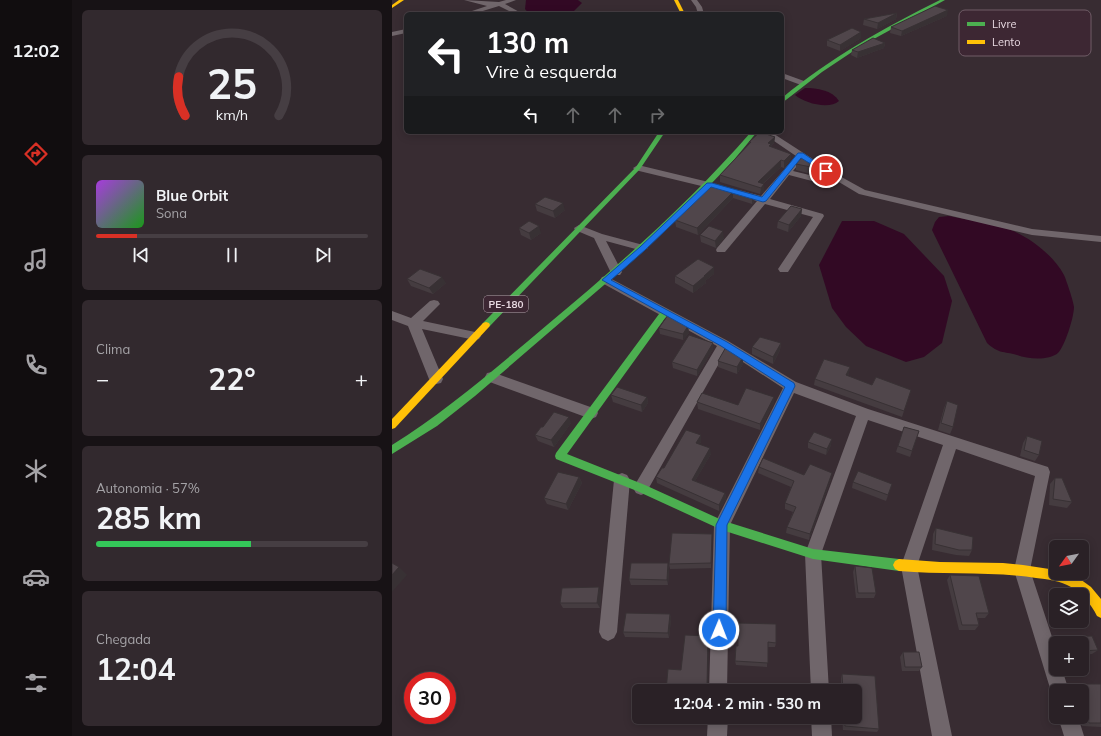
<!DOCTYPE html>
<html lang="pt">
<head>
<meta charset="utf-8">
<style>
  :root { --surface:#2a2126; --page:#32292e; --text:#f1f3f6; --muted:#a5a3a7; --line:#463e43; --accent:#d93025 }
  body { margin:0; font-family:Mulish,sans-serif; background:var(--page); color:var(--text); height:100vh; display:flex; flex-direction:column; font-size:15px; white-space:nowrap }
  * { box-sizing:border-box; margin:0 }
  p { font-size:13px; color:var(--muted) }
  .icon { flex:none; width:22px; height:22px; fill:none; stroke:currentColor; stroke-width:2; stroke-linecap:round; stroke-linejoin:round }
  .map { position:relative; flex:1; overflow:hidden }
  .panel { display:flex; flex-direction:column; gap:10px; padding:10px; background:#171215; width:320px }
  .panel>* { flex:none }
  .top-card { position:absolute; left:12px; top:12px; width:380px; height:122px; border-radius:6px; box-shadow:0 2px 10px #0003,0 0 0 1px var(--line); background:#202124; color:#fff; overflow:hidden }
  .needle { width:26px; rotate:237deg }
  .fabs { position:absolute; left:657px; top:540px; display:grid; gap:8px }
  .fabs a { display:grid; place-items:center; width:40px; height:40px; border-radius:6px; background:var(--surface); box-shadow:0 2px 10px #0003,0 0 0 1px var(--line); font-size:20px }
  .speed { position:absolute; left:12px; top:672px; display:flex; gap:8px; font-size:20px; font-weight:700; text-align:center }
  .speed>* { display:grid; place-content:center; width:52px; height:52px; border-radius:50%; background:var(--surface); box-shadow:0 2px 10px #0003,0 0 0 1px var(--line); line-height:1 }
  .speed .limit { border:6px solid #d22; background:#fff; color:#111 }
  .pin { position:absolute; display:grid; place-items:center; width:34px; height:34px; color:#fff; margin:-17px; border:2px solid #fff; border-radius:50%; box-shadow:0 1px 4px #0007 }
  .me { position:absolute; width:44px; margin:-22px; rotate:1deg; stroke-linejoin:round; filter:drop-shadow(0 0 3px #0008) }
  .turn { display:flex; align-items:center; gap:14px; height:84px; padding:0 16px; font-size:18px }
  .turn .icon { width:52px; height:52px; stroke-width:2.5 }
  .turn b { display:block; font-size:28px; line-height:34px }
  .lanes { display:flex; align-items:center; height:38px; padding:0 16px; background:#0003; justify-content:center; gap:20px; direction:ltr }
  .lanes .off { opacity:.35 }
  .big { font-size:30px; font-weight:700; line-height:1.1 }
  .panel .widget { flex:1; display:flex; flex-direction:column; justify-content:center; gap:6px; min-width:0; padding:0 14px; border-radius:6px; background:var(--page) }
  .panel .dial { align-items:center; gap:0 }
  .dial svg { height:104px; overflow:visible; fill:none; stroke:var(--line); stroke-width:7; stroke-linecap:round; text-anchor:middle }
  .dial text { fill:var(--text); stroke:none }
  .song { display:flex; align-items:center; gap:12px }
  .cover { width:48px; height:48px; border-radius:6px; background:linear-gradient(135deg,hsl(280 70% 55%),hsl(120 70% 35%)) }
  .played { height:4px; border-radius:2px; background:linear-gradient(90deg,var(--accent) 15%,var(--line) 15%) }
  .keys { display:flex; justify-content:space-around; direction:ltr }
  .heat { display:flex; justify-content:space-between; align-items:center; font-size:22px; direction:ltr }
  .charge { height:6px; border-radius:3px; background:linear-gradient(90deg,#34c759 57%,var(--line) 0) }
  .trip { position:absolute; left:240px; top:684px; width:230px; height:40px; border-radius:6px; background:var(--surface); box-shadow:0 2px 10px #0003,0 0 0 1px var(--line); font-weight:700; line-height:40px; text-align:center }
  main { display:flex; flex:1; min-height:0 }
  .dock { display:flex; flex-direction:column; width:72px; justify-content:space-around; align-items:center; background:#110d0f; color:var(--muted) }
  .dock .icon { width:28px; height:28px }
  .dock .selected { color:var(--accent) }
  .dock b { font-size:18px; color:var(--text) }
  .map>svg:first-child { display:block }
  .water { fill:#320924 }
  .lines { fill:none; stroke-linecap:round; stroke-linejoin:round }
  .street { fill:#70666b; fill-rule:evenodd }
  .fast { fill:#4caf50; fill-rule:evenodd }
  .slow { fill:#ffc107; fill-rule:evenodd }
  .wall { fill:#453c40 }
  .shaded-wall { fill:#383134 }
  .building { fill:#50464b; stroke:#383134 }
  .route { fill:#1a73e8; stroke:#114b97 }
  .labels { text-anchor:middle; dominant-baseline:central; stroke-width:3; stroke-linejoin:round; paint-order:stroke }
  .shield { fill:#3d2733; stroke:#b5a4ad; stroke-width:1 }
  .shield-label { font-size:10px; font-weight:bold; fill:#e8d9e1 }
  .key { fill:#3d2733; stroke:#705c67; stroke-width:1 }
  .key-label { font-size:11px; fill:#e8d9e1 }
</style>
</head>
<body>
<main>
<nav class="dock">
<b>12:02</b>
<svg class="icon selected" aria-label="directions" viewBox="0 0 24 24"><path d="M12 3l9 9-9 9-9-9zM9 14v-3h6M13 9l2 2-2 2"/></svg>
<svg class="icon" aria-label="music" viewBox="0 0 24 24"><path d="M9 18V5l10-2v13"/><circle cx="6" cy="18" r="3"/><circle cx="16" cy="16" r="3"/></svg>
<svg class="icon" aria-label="phone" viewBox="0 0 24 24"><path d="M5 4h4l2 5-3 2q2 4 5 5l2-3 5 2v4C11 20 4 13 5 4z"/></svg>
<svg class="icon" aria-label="climate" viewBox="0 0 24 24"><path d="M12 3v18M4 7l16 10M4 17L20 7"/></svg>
<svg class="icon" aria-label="car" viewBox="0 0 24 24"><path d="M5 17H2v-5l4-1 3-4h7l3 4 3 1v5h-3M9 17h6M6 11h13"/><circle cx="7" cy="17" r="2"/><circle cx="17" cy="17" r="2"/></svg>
<svg class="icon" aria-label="filters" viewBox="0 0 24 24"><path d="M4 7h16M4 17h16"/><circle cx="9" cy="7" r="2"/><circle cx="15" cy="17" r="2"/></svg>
</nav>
<section class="panel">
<div class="widget dial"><svg viewBox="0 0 100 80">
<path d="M14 69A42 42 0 1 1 86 69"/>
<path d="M14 69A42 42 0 0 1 9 39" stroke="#d93025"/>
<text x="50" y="56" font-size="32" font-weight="700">25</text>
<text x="50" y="72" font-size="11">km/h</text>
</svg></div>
<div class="widget">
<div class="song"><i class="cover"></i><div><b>Blue Orbit</b><p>Sona</p></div></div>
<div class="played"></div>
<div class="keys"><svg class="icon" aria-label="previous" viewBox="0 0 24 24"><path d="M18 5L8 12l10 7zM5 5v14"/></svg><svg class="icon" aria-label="pause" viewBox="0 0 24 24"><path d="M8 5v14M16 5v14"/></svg><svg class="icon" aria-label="next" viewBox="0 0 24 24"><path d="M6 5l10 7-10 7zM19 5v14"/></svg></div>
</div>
<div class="widget"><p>Clima</p>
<div class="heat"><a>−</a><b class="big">22°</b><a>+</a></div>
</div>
<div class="widget"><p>Autonomia · 57%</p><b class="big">285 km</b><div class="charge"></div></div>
<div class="widget"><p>Chegada</p><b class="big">12:04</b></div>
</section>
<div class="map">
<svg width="709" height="736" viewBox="0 0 709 736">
  <rect width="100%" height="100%" fill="#382c32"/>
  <g class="water">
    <polygon points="134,0 186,0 190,3 179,14 137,14 133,9"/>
    <path d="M413 88C425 88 440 90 447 101 437 110 412 103 403 95Z"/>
    <path d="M557 216C575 220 602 223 619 230 639 238 662 256 672 275 674 279 682 303 682 307 682 317 673 346 666 353 656 361 636 359 625 355 611 351 607 354 595 343L540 230 543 222 547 217Z"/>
    <polygon points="450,221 482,221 512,234 552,276 560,301 550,343 532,357 514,362 474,346 454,327 440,308 427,265"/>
  </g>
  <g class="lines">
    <g class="street">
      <polygon points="72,0 107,2 114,0 124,0 113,4 131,14 123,14 107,6 81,14 71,14 95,6"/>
      <polygon points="299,0 305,0 310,7 312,14 306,14 304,7"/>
      <polygon points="14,29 14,33 0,36 0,32"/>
      <polygon points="390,73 412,81 413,83 409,85 390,78"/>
      <polygon points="369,132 379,132 444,174 473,190 640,229 709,236 709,242 640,235 467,194 410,160 401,171 442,181 444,183 439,186 397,175 378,199 431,214 432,216 396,272 388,272 386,269 421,217 373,204 333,252 325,252 324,250 325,248 365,201 344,195 342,193 344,191 347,190 369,196 404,156"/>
      <polygon points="246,165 329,185 331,187 326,190 243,170 241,168"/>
      <polygon points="187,225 210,234 255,246 256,248 251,251 214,241 230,272 228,275 220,275 202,238 183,230 182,228"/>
      <polygon points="214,276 336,341 404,382 476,409 656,467 658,472 638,570 664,649 664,669 670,669 677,691 664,691 664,699 661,698 622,570 643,476 564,449 525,566 560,736 540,736 509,566 551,445 476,420 429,554 437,691 419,691 413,554 464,416 402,393 338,525 335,691 317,691 322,525 391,388 334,351 254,493 249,495 244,493 241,488 244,483 325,346 210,283 208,280 210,277"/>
      <polygon points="42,300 46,301 48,304 31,321 83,332 87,333 89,336 87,339 83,340 30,329 51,379 49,383 44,384 39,383 37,379 16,326 0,320 0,311 19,318 38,301"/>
      <polygon points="100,372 204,409 206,413 204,417 199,419 95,381 93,377 95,373"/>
      <polygon points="230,473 235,475 238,480 225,632 222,638 216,641 210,638 207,632 222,480 225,475"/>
      <polygon points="316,717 336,717 335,736 315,736"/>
      <polygon points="419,717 439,717 440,736 420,736"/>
      <polygon points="666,717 686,717 692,736 672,736"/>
    </g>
    <g class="fast">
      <path d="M548 0H553L469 46 430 72 390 103V98C438 58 492 28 548 0Z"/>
      <polygon points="267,132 273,132 248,169 97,327 91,327 90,325 91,323 244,167"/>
      <path d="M359 132H365L341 161 291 213 212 285 83 396 45 426 0 454V445C56 410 105 367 155 325 227 265 297 203 359 132Z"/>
      <polygon points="273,309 276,310 277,312 276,314 175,454 253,485 332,521 421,549 507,559 511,561 513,565 511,569 507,571 421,559 330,530 245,491 164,459 163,456 164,453 270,310"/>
    </g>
    <g class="slow">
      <polygon points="7,0 12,0 0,8 0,5"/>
      <polygon points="282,0 286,0 293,14 289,14"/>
      <polygon points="94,322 97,323 98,325 97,327 3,428 0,429 0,419 91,323"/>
      <path d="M507 559 548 562 611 563 631 565 664 570V573L678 574 688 579 699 587 709 599V618L705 616C699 604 691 594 679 587 669 581 655 579 644 578 599 571 553 575 507 571L503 569 501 565 503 561Z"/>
    </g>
  </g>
  <g class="wall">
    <polygon points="505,13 504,19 485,29 471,25 472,19"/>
    <polygon points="555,16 509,36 498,33 499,27"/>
    <polygon points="469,38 448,51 435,46 435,40"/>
    <polygon points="493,43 492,48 465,58 459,55 460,50"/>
    <polygon points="342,132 354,132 351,135 342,135"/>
    <polygon points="383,137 382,143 379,146 379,147 399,154 398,160 392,168 389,167 371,184 372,184 372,191 368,194 328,182 328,175 357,145 357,142"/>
    <polygon points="404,164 426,165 426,171 423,175 404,170"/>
    <polygon points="322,183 362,195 362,202 360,204 341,198 306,235 284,227 283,220"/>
    <polygon points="143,204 173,210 163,218 145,211"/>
    <polygon points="410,209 409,216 396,232 385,228 386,221"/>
    <polygon points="127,228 149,233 139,240 129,235"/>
    <polygon points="308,235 332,238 324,248 309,242"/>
    <polygon points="322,274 313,281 314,283 301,293 283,283 283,276"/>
    <polygon points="15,279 54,283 41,294 19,286"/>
    <polygon points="296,326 297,333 291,340 268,334 267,328"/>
    <polygon points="389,343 388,350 381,364 360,354 360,347"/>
    <polygon points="321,349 305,376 281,368 280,362"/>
    <polygon points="351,357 351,364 345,374 326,367 326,361"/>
    <polygon points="458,367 456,376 480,385 519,390 510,417 422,385 423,379"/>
    <polygon points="219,395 255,397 256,403 250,412 221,402"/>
    <polygon points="555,401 561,427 558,434 546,430 552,408"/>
    <polygon points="305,402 346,405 382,403 368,430 306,409"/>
    <polygon points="179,423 162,447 146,441 143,435 151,427"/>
    <polygon points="512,427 527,431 518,457 504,452"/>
    <polygon points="309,435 309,442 307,445 319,454 303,481 333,493 334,499 327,511 265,483 264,477 272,468"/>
    <polygon points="635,436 647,455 643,461 628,456 631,443"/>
    <polygon points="416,442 439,445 434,455 416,448"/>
    <polygon points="367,467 439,479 417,540 394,533 395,527 401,512 393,509 393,503 399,487 366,473"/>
    <polygon points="187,477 190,483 176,510 155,504 152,498"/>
    <polygon points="663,478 680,502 675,508 657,505 658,484"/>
    <polygon points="461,482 500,484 494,501 460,488"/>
    <polygon points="544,528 580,550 577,556 564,555 540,550 541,534"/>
    <polygon points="320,540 319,568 278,569 277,564"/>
    <polygon points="276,563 277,569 276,585 239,585 237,579"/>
    <polygon points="463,566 484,593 482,598 464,598 461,572"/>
    <polygon points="558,575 597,613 593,618 586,618 587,625 583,630 567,630 555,580"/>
    <polygon points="209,592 208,608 171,608 168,603"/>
    <polygon points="278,614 279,619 277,638 233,637 231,632"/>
    <polygon points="346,623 384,643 383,647 376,647 375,667 344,665 343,661 346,646"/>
    <polygon points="700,636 706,650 700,654 690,655 690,643 668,643 668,642 674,637"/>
    <polygon points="511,652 530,667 527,671 510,671 508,657"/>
    <polygon points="450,674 483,676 487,729 485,732 451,730 450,717 463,717 463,691 449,691 449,678"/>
    <polygon points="687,684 709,684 709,727 690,726 688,717 690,717 690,691 682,691 681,688"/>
  </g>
  <g class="shaded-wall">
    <polygon points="556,10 555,16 509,36 510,31"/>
    <polygon points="505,13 504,19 485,29 486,23"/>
    <polygon points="469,32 469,38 448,51 448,45"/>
    <polygon points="493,43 492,48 465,58 466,52"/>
    <polygon points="351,132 354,132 351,135"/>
    <polygon points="383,137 382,143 379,146 379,151 376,143"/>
    <polygon points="399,154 398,160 392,168 392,161"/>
    <polygon points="389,160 389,167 367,187 366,182"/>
    <polygon points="426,165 426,171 423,175 424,168"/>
    <polygon points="372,184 372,191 368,194 369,188"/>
    <polygon points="341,192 341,198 306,235 305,228"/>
    <polygon points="362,195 362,202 360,204 360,198"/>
    <polygon points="171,203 173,210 163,218 161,211"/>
    <polygon points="410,209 409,216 396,232 397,225"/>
    <polygon points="147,226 149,233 139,240 137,233"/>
    <polygon points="331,231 332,238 324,248 323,241"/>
    <polygon points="322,267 322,274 313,281 314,283 301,293 301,286 312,276"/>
    <polygon points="50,277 54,283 41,294 37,288"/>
    <polygon points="296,326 297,333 291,340 291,334"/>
    <polygon points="321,343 321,349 305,376 305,370"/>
    <polygon points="389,343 388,350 381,364 381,357"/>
    <polygon points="351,357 351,364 345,374 345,367"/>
    <polygon points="458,367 457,373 453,382 454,375"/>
    <polygon points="255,397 256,403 250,412 249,405"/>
    <polygon points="382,397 382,403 368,430 368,424"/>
    <polygon points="177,417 179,423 162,447 159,440"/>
    <polygon points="309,435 309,442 304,450 304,443"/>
    <polygon points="440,439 439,445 434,455 435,449"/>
    <polygon points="318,448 319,454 300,486 300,480"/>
    <polygon points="440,473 439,479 417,540 418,534"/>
    <polygon points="187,477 190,483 176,510 174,504"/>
    <polygon points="333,493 334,499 327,511 327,505"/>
    <polygon points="276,563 277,569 276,585 275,580"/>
    <polygon points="7,567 15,575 0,592 0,575"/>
    <polygon points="207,587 209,592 208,608 205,603"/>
    <polygon points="278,614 279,619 277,638 276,633"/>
    <polygon points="316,636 317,641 316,691 315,687"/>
  </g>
  <g class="building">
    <polygon points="543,6 556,10 510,31 499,27"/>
    <polygon points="505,13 486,23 472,19"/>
    <polygon points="460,28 469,32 448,45 435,40"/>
    <polygon points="481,38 493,43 466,52 460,50"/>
    <polygon points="368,132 383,137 376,143 379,144 377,146 399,154 392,161 389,160 366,182 372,184 369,188 328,175 359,142 357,142"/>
    <polygon points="411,156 426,165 424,168 404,164"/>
    <polygon points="322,183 362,195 360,198 341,192 305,228 283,220"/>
    <polygon points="153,197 171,203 161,211 143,204"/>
    <polygon points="399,206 410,209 397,225 386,221"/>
    <polygon points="137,221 147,226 137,233 127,228"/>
    <polygon points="317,226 331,231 323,241 308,235"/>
    <polygon points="306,259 322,267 312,276 313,276 301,286 283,276"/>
    <polygon points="28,269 50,277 37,288 15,279"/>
    <polygon points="276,315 296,326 291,334 267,328"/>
    <polygon points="297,335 321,343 305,370 280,362"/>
    <polygon points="368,337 389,343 381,357 360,347"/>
    <polygon points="334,347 351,357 345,367 326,361"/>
    <polygon points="432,359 458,367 454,375 480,385 484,377 519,390 512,411 423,379"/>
    <polygon points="225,387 255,397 249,405 219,395"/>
    <polygon points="354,388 382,397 368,424 305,402 310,393 346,405"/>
    <polygon points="555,401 566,405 561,427 549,423"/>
    <polygon points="162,412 177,417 159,440 143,435 149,427 151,427"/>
    <polygon points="512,427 527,431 520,451 506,446"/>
    <polygon points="294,430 309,435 304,443 318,448 300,480 333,493 327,505 264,477 270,468 272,468"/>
    <polygon points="422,432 440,439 435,449 416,442"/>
    <polygon points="635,436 650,441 647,455 632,450"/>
    <polygon points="371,458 412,475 418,464 440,473 418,534 395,527 404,507 393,503 402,481 367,467"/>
    <polygon points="466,471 500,484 496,495 461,482"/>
    <polygon points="166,472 187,477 174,504 152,498"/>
    <polygon points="663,478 670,478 680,502 661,499"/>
    <polygon points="544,528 581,537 580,550 567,550 543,544"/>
    <polygon points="280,533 320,534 319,563 277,564"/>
    <polygon points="0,563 7,567 0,575"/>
    <polygon points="239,563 276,563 275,580 237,579"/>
    <polygon points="463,566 480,568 484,593 466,593"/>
    <polygon points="558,575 587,576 597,613 584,613 587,625 570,625"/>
    <polygon points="207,587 205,603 168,603 170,588"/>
    <polygon points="234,613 278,614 276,633 231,632"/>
    <polygon points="346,623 384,624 384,643 376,642 376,663 343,661 344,646 346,646"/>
    <polygon points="293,635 316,636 315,687 322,689 321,691 274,691 276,669 289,670"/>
    <polygon points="700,636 706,650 690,651 690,643 676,643 674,637"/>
    <polygon points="511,652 527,652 530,667 513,667"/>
    <polygon points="450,674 483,676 487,729 453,726 452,717 463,717 463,691 451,691"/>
    <polygon points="687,684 709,684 709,723 697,723 690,697 690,691 689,691"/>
  </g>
  <polygon class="route" points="406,153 411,153 437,171 432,172 409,158 374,201 371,202 319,187 253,250 219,280 335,342 402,383 403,386 335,525 334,630 332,635 327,637 323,635 321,630 324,525 393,387 329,346 210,280 248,247 315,183 320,183 370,197"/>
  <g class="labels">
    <rect class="shield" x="92" y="296" width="44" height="16" rx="3"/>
    <g class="shield-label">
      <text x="114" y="304">PE-180</text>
    </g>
  </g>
  <rect x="567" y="10" width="132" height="46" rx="6" class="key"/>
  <rect x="575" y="22" width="18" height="4" fill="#4caf50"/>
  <rect x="575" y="40" width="18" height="4" fill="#ffc107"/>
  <g class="key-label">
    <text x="600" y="28">Livre</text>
    <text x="600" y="46">Lento</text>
  </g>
</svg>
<div class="fabs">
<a><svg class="needle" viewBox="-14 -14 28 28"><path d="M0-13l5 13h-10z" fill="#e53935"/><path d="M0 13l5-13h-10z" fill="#a5a3a7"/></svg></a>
<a><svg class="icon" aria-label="layers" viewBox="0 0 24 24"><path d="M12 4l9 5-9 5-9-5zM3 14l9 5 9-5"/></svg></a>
<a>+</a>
<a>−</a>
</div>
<div class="speed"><div class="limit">30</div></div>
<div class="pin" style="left:434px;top:171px;background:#d93025"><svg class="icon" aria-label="arrive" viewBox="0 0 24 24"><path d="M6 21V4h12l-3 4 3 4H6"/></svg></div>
<svg class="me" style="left:327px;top:630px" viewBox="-20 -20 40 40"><circle r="17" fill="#1a73e8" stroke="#fff" stroke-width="3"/><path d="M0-11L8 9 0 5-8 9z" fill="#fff"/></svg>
<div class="trip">12:04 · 2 min · 530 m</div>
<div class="top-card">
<div class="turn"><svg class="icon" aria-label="left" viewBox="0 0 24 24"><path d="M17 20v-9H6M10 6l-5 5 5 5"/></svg><div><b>130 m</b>Vire à esquerda</div></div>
<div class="lanes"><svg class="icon" aria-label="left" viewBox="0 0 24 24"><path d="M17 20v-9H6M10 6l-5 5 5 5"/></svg><svg class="icon off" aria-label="ahead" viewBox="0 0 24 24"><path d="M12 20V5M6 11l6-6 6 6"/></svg><svg class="icon off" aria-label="ahead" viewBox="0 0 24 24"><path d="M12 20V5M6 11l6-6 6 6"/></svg><svg class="icon off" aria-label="right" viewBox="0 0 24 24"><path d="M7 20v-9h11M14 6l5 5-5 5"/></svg></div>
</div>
</div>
</main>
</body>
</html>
